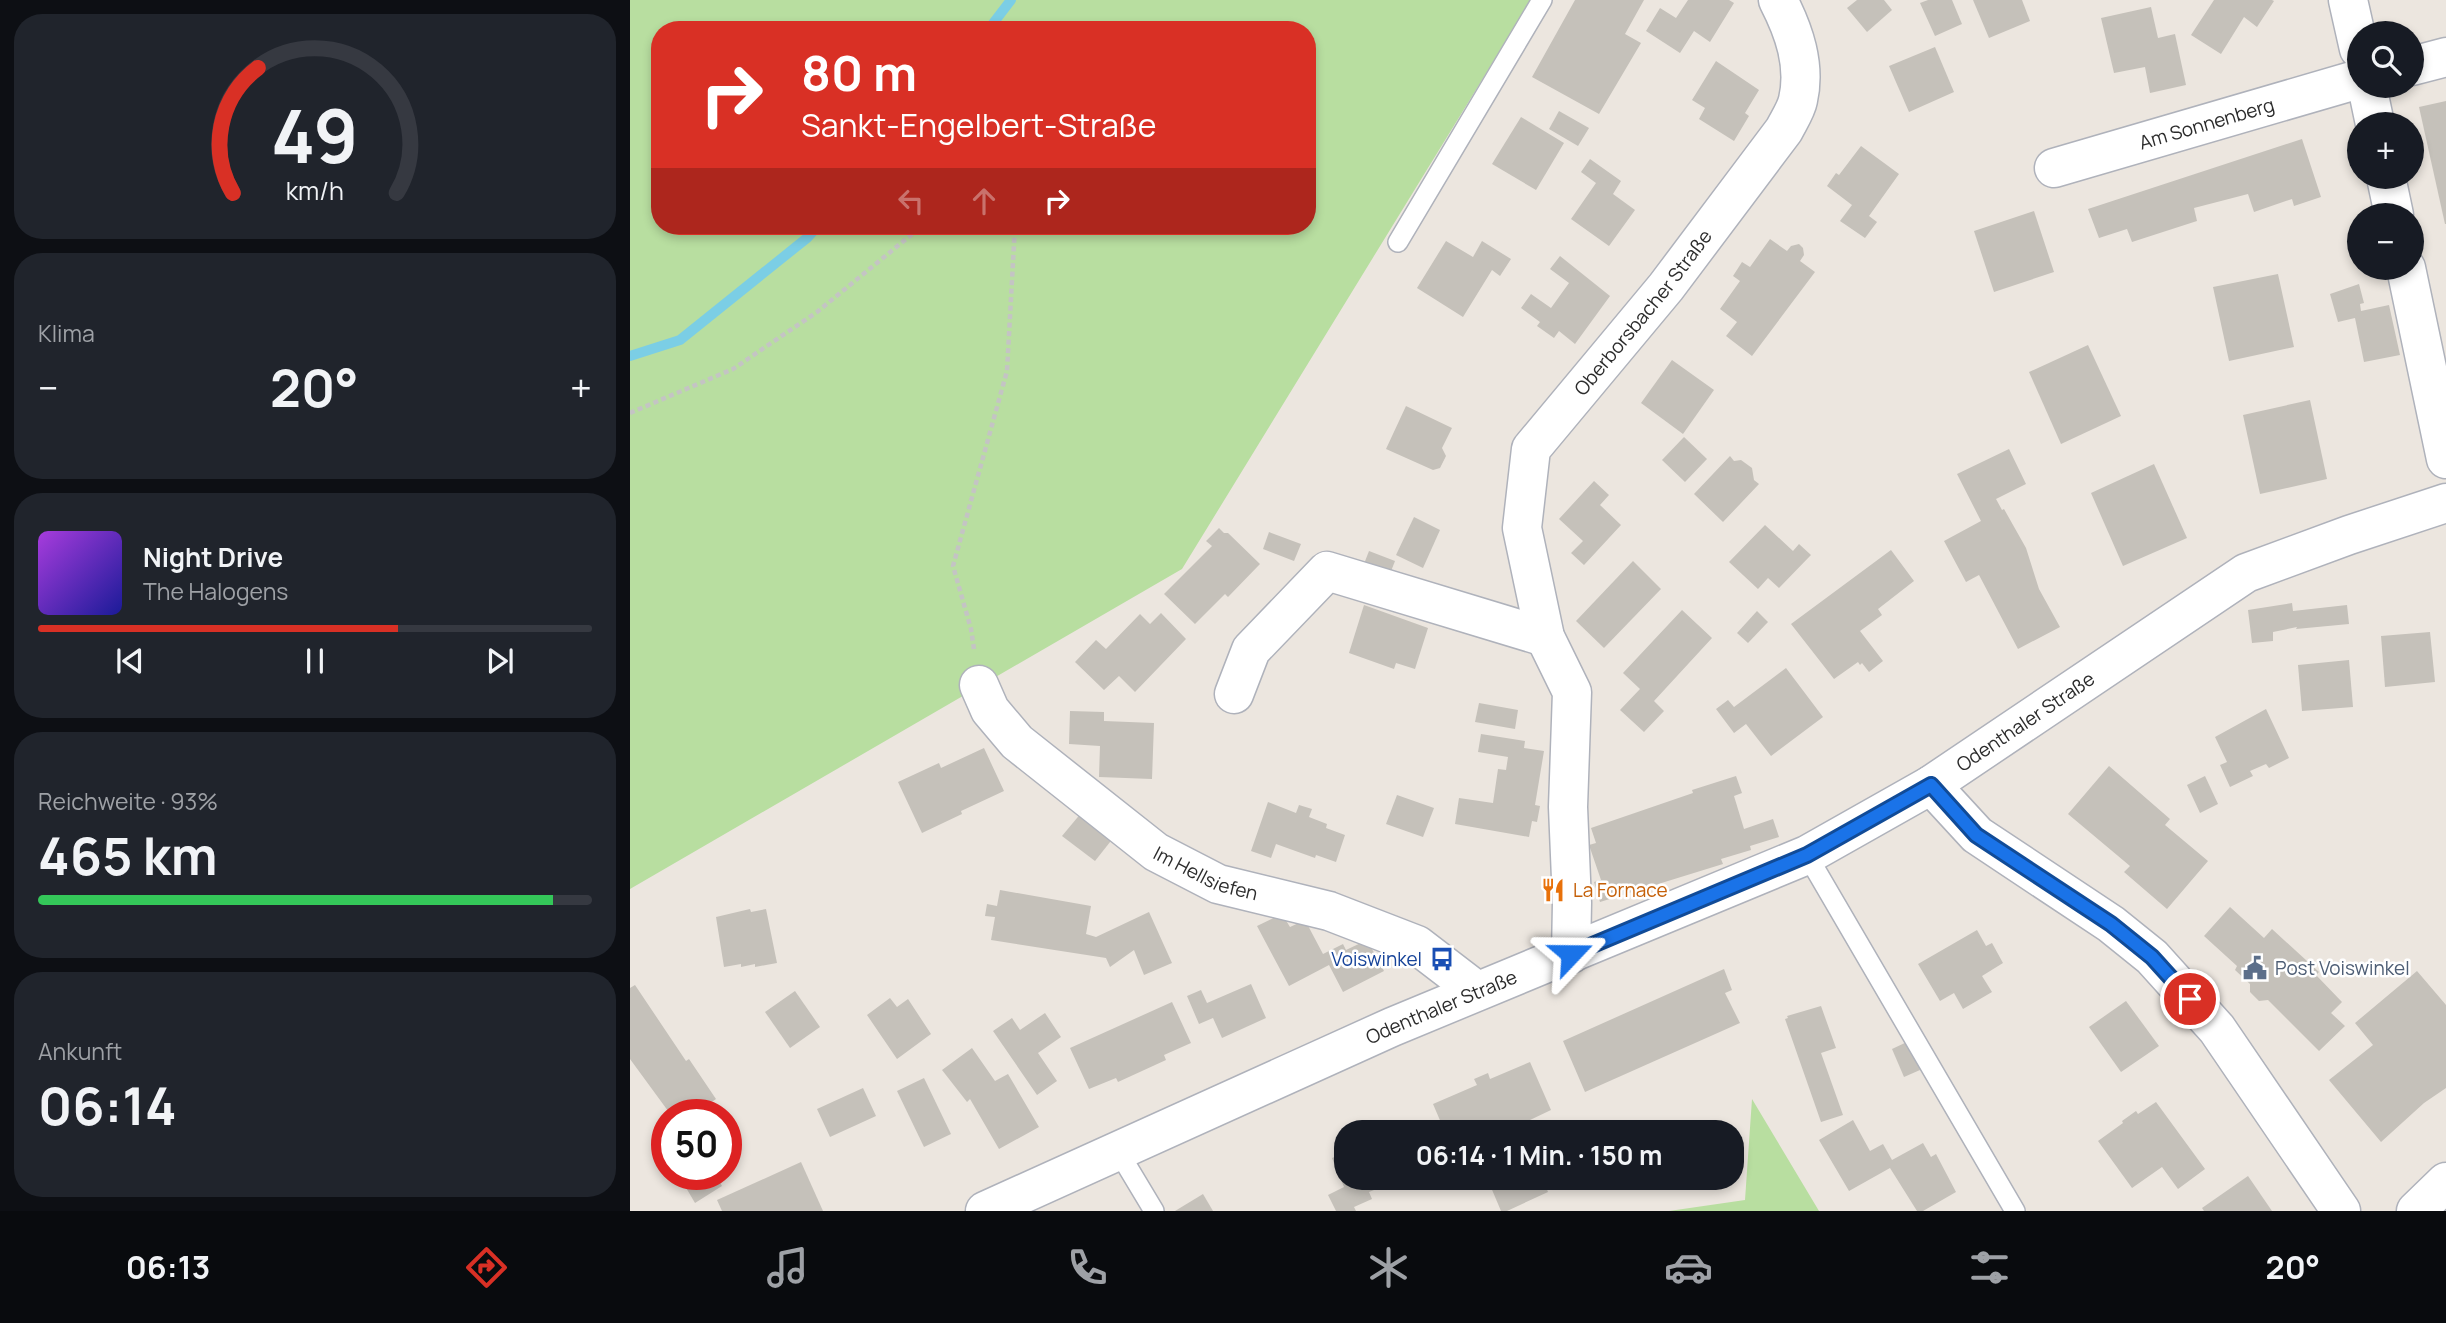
<!DOCTYPE html>
<html lang="de">
<head>
<meta charset="utf-8">
<style>
  :root { --surface:#171b24; --page:#20242c; --text:#f1f3f6; --muted:#9ea1a6; --line:#363941; --accent:#d93025 }
  body { margin:0; font-family:Manrope,sans-serif; background:var(--page); color:var(--text); height:100vh; display:flex; flex-direction:column; font-size:26px; white-space:nowrap }
  * { box-sizing:border-box; margin:0 }
  p { font-size:23px; color:var(--muted) }
  .icon { flex:none; width:38px; height:38px; fill:none; stroke:currentColor; stroke-width:2; stroke-linecap:round; stroke-linejoin:round }
  .map { position:relative; flex:1; overflow:hidden }
  .drawer { display:flex; flex-direction:column; gap:14px; padding:14px; background:#0d0f14; width:630px }
  .drawer>* { flex:none }
  .top-card { position:absolute; left:21px; top:21px; width:665px; height:214px; border-radius:28px; box-shadow:0 4px 10px #0003; background:#d93025; color:#fff; overflow:hidden }
  .controls { position:absolute; left:1717px; top:21px; display:grid; gap:14px }
  .controls a { display:grid; place-items:center; width:77px; height:77px; border-radius:50%; background:var(--surface); box-shadow:0 4px 10px #0003; font-size:35px }
  .speed { position:absolute; left:21px; top:1099px; display:flex; gap:14px; font-size:35px; font-weight:700; text-align:center }
  .speed>* { display:grid; place-content:center; width:91px; height:91px; border-radius:50%; background:var(--surface); box-shadow:0 4px 10px #0003; line-height:1 }
  .speed .limit { border:10px solid #d22; background:#fff; color:#111 }
  .pin { position:absolute; display:grid; place-items:center; width:60px; height:60px; color:#fff; margin:-30px; border:4px solid #fff; border-radius:50%; box-shadow:0 2px 7px #0007 }
  .me { position:absolute; width:77px; margin:-38px; rotate:67deg; stroke-linejoin:round; filter:drop-shadow(0 0 5px #0008) }
  .turn { display:flex; align-items:center; gap:24px; height:147px; padding:0 35px; font-size:32px }
  .turn .icon { width:91px; height:91px; stroke-width:2.5 }
  .turn b { display:block; font-size:49px; line-height:60px }
  .lanes { display:flex; align-items:center; height:66px; padding:0 35px; background:#0003; justify-content:center; gap:35px; direction:ltr }
  .lanes .off { opacity:.35 }
  .big { font-size:52px; font-weight:700; line-height:1.1 }
  .drawer .widget { flex:1; display:flex; flex-direction:column; justify-content:center; gap:10px; min-width:0; padding:0 24px; border-radius:28px; background:var(--page) }
  .drawer .dial { align-items:center; gap:0 }
  .dial svg { height:182px; overflow:visible; fill:none; stroke:var(--line); stroke-width:7; stroke-linecap:round; text-anchor:middle }
  .dial text { fill:var(--text); stroke:none }
  .song { display:flex; align-items:center; gap:21px }
  .cover { width:84px; height:84px; border-radius:10px; background:linear-gradient(135deg,hsl(280 70% 55%),hsl(240 70% 35%)) }
  .played { height:7px; border-radius:4px; background:linear-gradient(90deg,var(--accent) 65%,var(--line) 65%) }
  .keys { display:flex; justify-content:space-around; direction:ltr }
  .heat { display:flex; justify-content:space-between; align-items:center; font-size:38px; direction:ltr }
  .charge { height:10px; border-radius:5px; background:linear-gradient(90deg,#34c759 93%,var(--line) 0) }
  .trip { position:absolute; left:704px; top:1120px; width:410px; height:70px; border-radius:28px; background:var(--surface); box-shadow:0 4px 10px #0003; font-weight:700; line-height:70px; text-align:center }
  .dock { display:flex; height:112px; justify-content:space-around; align-items:center; background:#090b0e; color:var(--muted) }
  .dock .icon { width:49px; height:49px }
  .dock .current { color:var(--accent) }
  .dock b { font-size:32px; color:var(--text) }
  main { display:flex; flex:1; min-height:0 }
  .map>svg:first-child { display:block }
  .green { fill:#b8dea0; fill-rule:evenodd }
  .lines { fill:none; stroke-linecap:round; stroke-linejoin:round }
  .stream { stroke:#7bcee5; stroke-width:10 }
  .building { fill:#c5c1ba }
  .lane-casing { stroke:#afb2bb; stroke-width:22 }
  .street-casing { stroke:#afb2bb; stroke-width:41 }
  .secondary-casing { stroke:#afb2bb; stroke-width:41 }
  .path { stroke:#c4c4c4; stroke-width:4.5; stroke-dasharray:5 3.5; stroke-linecap:butt }
  .lane { stroke:#fff; stroke-width:19 }
  .street { stroke:#fff; stroke-width:38 }
  .secondary { stroke:#fff; stroke-width:38 }
  .route-casing { stroke:#114b97; stroke-width:18 }
  .route { stroke:#1a73e8; stroke-width:12 }
  .labels { text-anchor:middle; dominant-baseline:central; stroke-width:5; stroke-linejoin:round; paint-order:stroke }
  .street-label { font-size:19px; fill:#2c2c2c; stroke:#fff }
  .food-label { font-size:19px; fill:#c56008; stroke:#fff; text-anchor:start }
  .transit-label { font-size:19px; fill:#164399; stroke:#fff; text-anchor:end }
  .service-label { font-size:19px; fill:#4e5e75; stroke:#fff; text-anchor:start }
</style>
</head>
<body>
<main>
<section class="drawer">
<div class="widget dial"><svg viewBox="0 0 100 80">
<path d="M14 69A42 42 0 1 1 86 69"/>
<path d="M14 69A42 42 0 0 1 25 14" stroke="#d93025"/>
<text x="50" y="56" font-size="32" font-weight="700">49</text>
<text x="50" y="72" font-size="11">km/h</text>
</svg></div>
<div class="widget"><p>Klima</p>
<div class="heat"><a>−</a><b class="big">20°</b><a>+</a></div>
</div>
<div class="widget">
<div class="song"><i class="cover"></i><div><b>Night Drive</b><p>The Halogens</p></div></div>
<div class="played"></div>
<div class="keys"><svg class="icon" aria-label="previous" viewBox="0 0 24 24"><path d="M18 5L8 12l10 7zM5 5v14"/></svg><svg class="icon" aria-label="pause" viewBox="0 0 24 24"><path d="M8 5v14M16 5v14"/></svg><svg class="icon" aria-label="next" viewBox="0 0 24 24"><path d="M6 5l10 7-10 7zM19 5v14"/></svg></div>
</div>
<div class="widget"><p>Reichweite · 93%</p><b class="big">465 km</b><div class="charge"></div></div>
<div class="widget"><p>Ankunft</p><b class="big">06:14</b></div>
</section>
<div class="map">
<svg width="1816" height="1211" viewBox="0 0 1816 1211">
  <rect width="100%" height="100%" fill="#ece6df"/>
  <g class="green">
    <path d="M0 0H901L552 569 0 889ZM30 30H677V226H30Z"/>
    <polygon points="1122,1099 1189,1211 1039,1211 1115,1200"/>
  </g>
  <g class="lines">
    <g class="stream">
      <polyline points="358,30 381,0"/>
      <polyline points="0,356 50,340 177,238 188,226"/>
    </g>
  </g>
  <g class="building">
    <polygon points="945,0 1014,0 995,34 1011,43 969,114 902,77"/>
    <polygon points="1058,0 1099,0 1104,3 1080,42 1064,31 1050,53 1016,31 1030,8 1046,18"/>
    <polygon points="1227,0 1254,0 1262,10 1237,32 1217,8"/>
    <polygon points="1298,0 1322,0 1332,24 1305,36 1290,3"/>
    <polygon points="1343,0 1392,0 1400,21 1359,38"/>
    <polygon points="1584,0 1642,0 1644,1 1627,27 1614,17 1591,54 1561,35"/>
    <polygon points="1521,7 1528,38 1545,34 1556,85 1520,93 1515,67 1484,73 1471,18"/>
    <polygon points="1305,47 1324,92 1279,112 1259,66"/>
    <polygon points="1086,61 1129,90 1115,113 1119,116 1104,141 1069,119 1075,108 1062,100"/>
    <polygon points="1816,101 1816,224 1815,224 1789,107"/>
    <polygon points="929,111 959,128 948,146 919,129"/>
    <polygon points="891,117 934,143 906,190 862,164"/>
    <polygon points="1672,139 1691,197 1664,206 1662,199 1624,212 1618,194 1564,208 1567,221 1502,242 1497,229 1469,238 1458,209"/>
    <polygon points="1231,146 1269,174 1239,216 1247,222 1235,238 1210,221 1222,205 1197,186 1206,173 1209,175"/>
    <polygon points="960,159 991,181 983,194 1005,210 979,246 941,219 966,183 951,172"/>
    <polygon points="1404,211 1424,272 1364,292 1344,231"/>
    <polygon points="1140,239 1157,251 1161,246 1169,244 1173,248 1174,255 1170,261 1185,272 1122,356 1096,336 1107,322 1090,309 1110,281 1103,276 1112,262 1120,267"/>
    <polygon points="816,241 843,257 852,241 881,259 870,276 862,270 833,317 787,288"/>
    <polygon points="930,256 980,296 945,344 929,331 924,338 907,326 910,322 891,308 901,294 921,308 939,283 920,269"/>
    <polygon points="1648,274 1664,347 1599,361 1583,287"/>
    <polygon points="1729,284 1734,303 1730,304 1731,311 1759,305 1770,355 1734,362 1725,318 1708,322 1700,294"/>
    <polygon points="1458,345 1491,416 1431,444 1399,372"/>
    <polygon points="1042,360 1084,390 1053,434 1011,403"/>
    <polygon points="1680,400 1697,479 1630,494 1613,415"/>
    <polygon points="776,406 822,428 812,448 816,456 810,468 803,470 756,449"/>
    <polygon points="1054,437 1077,459 1055,482 1032,460"/>
    <polygon points="1379,449 1396,484 1366,499 1372,510 1374,509 1396,548 1409,589 1430,627 1388,649 1349,575 1336,582 1314,541 1351,521 1327,474"/>
    <polygon points="1100,456 1104,461 1111,460 1122,468 1124,480 1129,484 1093,522 1064,494"/>
    <polygon points="1524,464 1557,538 1493,566 1461,493"/>
    <polygon points="964,481 979,495 970,505 991,525 954,565 941,553 953,541 929,519"/>
    <polygon points="784,517 810,530 793,568 766,555"/>
    <polygon points="1135,525 1163,551 1169,544 1181,555 1149,588 1138,578 1128,589 1099,562"/>
    <polygon points="589,528 594,533 598,533 630,564 598,597 595,594 565,624 534,594 582,546 576,541"/>
    <polygon points="639,532 671,544 664,561 633,549"/>
    <polygon points="1261,550 1284,581 1248,609 1252,615 1230,631 1253,661 1239,672 1232,663 1230,665 1228,662 1204,679 1161,624"/>
    <polygon points="739,551 765,561 758,579 732,569"/>
    <polygon points="1003,561 1031,589 974,648 946,621"/>
    <polygon points="1662,603 1663,611 1717,605 1719,624 1666,629 1667,627 1643,632 1643,641 1622,643 1618,610"/>
    <polygon points="734,605 798,628 785,669 766,663 764,669 719,653"/>
    <polygon points="1052,610 1082,638 1024,701 1034,711 1014,732 990,710 1010,689 993,673"/>
    <polygon points="1127,611 1138,622 1118,643 1107,633"/>
    <polygon points="531,613 556,639 505,692 489,676 474,690 445,662 466,640 476,649 510,614 520,624"/>
    <polygon points="1800,632 1805,682 1755,687 1751,636"/>
    <polygon points="1719,660 1723,707 1672,711 1668,665"/>
    <polygon points="1156,668 1193,717 1141,756 1116,724 1104,733 1086,709 1098,700 1104,707"/>
    <polygon points="849,703 888,710 885,729 845,722"/>
    <polygon points="1636,709 1659,758 1639,768 1636,764 1620,771 1623,776 1600,787 1590,765 1597,762 1585,737"/>
    <polygon points="440,711 474,712 474,721 524,723 522,779 469,777 470,746 439,744"/>
    <polygon points="851,734 895,741 894,748 914,751 905,805 910,806 907,822 902,821 899,837 825,824 829,798 863,803 868,769 876,770 878,757 848,752"/>
    <polygon points="354,748 374,791 331,811 332,814 292,833 268,782 309,763 311,768"/>
    <polygon points="1479,766 1540,819 1535,825 1578,861 1537,909 1494,872 1500,866 1438,814"/>
    <polygon points="1106,776 1112,793 1104,796 1114,829 1143,819 1149,837 1120,846 1121,850 1091,859 1093,864 970,902 964,882 971,880 959,845 966,843 961,828 1063,793 1062,790"/>
    <polygon points="1575,776 1588,804 1570,813 1557,785"/>
    <polygon points="767,795 804,808 793,837 756,824"/>
    <polygon points="638,802 666,813 669,805 682,809 679,817 697,824 696,828 715,835 706,862 686,855 685,858 646,844 641,858 621,851"/>
    <polygon points="452,812 484,837 465,861 432,836"/>
    <polygon points="370,890 461,906 456,934 466,937 519,912 542,963 514,975 504,950 480,967 476,958 361,940 365,917 355,916 357,904 367,906"/>
    <polygon points="1600,907 1634,938 1642,929 1689,972 1686,975 1712,1002 1701,1013 1715,1026 1689,1051 1638,1000 1629,1001 1620,992 1620,984 1605,970 1607,966 1574,936"/>
    <polygon points="120,909 121,912 136,909 147,963 125,967 125,964 111,967 111,964 94,967 86,917"/>
    <polygon points="652,914 660,927 675,920 693,954 713,944 716,950 737,940 754,971 713,992 699,965 659,986 627,926"/>
    <polygon points="1347,930 1356,946 1362,943 1373,963 1352,976 1362,992 1333,1009 1324,993 1310,1001 1288,964"/>
    <polygon points="1094,969 1102,990 1095,993 1110,1023 955,1092 933,1041"/>
    <polygon points="1787,971 1816,1005 1816,1088 1794,1103 1751,1142 1699,1080 1743,1045 1725,1023"/>
    <polygon points="621,984 636,1018 592,1038 583,1018 569,1024 557,996 571,990 577,1003"/>
    <polygon points="5,985 56,1061 59,1059 86,1099 63,1115 41,1115 0,1059 0,988"/>
    <polygon points="165,991 190,1027 160,1048 135,1012"/>
    <polygon points="260,998 267,1007 278,999 301,1034 267,1059 237,1015"/>
    <polygon points="1496,1001 1529,1046 1491,1072 1459,1027"/>
    <polygon points="542,1002 561,1043 534,1055 536,1060 488,1082 486,1078 459,1089 440,1048"/>
    <polygon points="1191,1006 1206,1048 1191,1053 1213,1115 1191,1122 1155,1019 1158,1018 1157,1016"/>
    <polygon points="415,1013 431,1037 408,1053 427,1081 407,1095 363,1031 382,1018 390,1030"/>
    <polygon points="1279,1041 1290,1070 1274,1077 1262,1049"/>
    <polygon points="342,1048 365,1081 378,1074 409,1127 369,1149 340,1099 337,1102 312,1070"/>
    <polygon points="900,1062 921,1110 900,1120 903,1126 887,1132 815,1132 803,1104 847,1085 844,1079 858,1073 860,1079"/>
    <polygon points="294,1078 321,1134 294,1147 267,1091"/>
    <polygon points="233,1088 246,1116 200,1137 187,1109"/>
    <polygon points="1526,1102 1575,1169 1548,1189 1532,1167 1502,1188 1468,1141 1493,1123 1492,1121 1506,1111 1508,1114"/>
    <polygon points="1223,1120 1240,1151 1253,1144 1262,1160 1293,1143 1301,1157 1306,1154 1326,1192 1293,1211 1287,1211 1260,1168 1219,1191 1189,1140"/>
    <polygon points="982,1123 986,1132 963,1132"/>
    <polygon points="716,1152 716,1178 789,1178 771,1186 769,1180 739,1192 742,1199 724,1207 726,1211 706,1211 698,1195 714,1187 702,1158"/>
    <polygon points="171,1162 193,1211 92,1211 87,1200"/>
    <polygon points="48,1174 85,1174 92,1186 65,1203"/>
    <polygon points="1618,1176 1642,1211 1574,1211 1572,1208"/>
    <polygon points="875,1178 937,1178 916,1187 918,1192 877,1211 871,1211 860,1185"/>
    <polygon points="965,1178 982,1178 968,1184"/>
    <polygon points="573,1194 583,1211 545,1211"/>
  </g>
  <g class="lines">
    <g class="lane-casing">
      <g id="lane">
        <polyline points="768,242 912,0"/>
        <polyline points="1177,855 1385,1211"/>
        <polyline points="488,1151 524,1211"/>
      </g>
    </g>
    <g class="street-casing">
      <g id="street">
        <polyline points="1718,0 1729,49"/>
        <polyline points="1782,66 1816,57"/>
        <polyline points="1737,86 1745,124"/>
        <path id="s1" d="M1424 168 1729 79"/>
        <polyline points="1756,177 1764,215"/>
        <polyline points="1776,268 1816,459"/>
        <path id="s2" d="M349 685 360 710 387 742 526 852 588 884 699 911 787 945 847 991"/>
        <polyline points="604,694 621,650 697,571 915,637"/>
        <polyline points="1301,785 1347,835 1481,924 1522,957 1587,1029 1711,1211"/>
        <path id="s3" d="M941 954 942 903 938 807 942 692 915 637 892 528 901 449 1036 287 1154 130C1159 120 1166 110 1168 100 1176 65 1164 31 1148 0"/>
        <polyline points="1786,1211 1816,1182"/>
      </g>
    </g>
    <g class="secondary-casing">
      <g id="secondary">
        <path id="s4" d="M355 1211 762 1027 1177 855 1301 785 1616 573 1719 535 1816 503"/>
      </g>
    </g>
    <g class="path">
      <polyline points="0,413 103,369 187,312 292,226"/>
      <polyline points="344,649 341,629 323,566 377,371 385,226"/>
    </g>
    <use href="#lane" class="lane"/>
    <use href="#street" class="street"/>
    <use href="#secondary" class="secondary"/>
  </g>
  <g class="lines">
    <g class="route-casing">
      <polyline id="route" points="941,954 1177,855 1301,785 1346,835 1481,924 1522,957 1560,999"/>
    </g>
    <use href="#route" class="route"/>
  </g>
  <defs>
    <g id="restaurant-bare" transform="scale(1.89)"><path d="M-5-6h1v4h1v-4h1v4h1v-4h1v5L-1.5 .5V6h-2V.5L-5-1ZM5-6V6H3V1.5H1.5Q1.5-4 5-6Z" fill="#e8710a" stroke="#fff" stroke-width="2.5" paint-order="stroke"/></g>
    <g id="bus-bare" transform="scale(1.89)"><path d="M-5-6H5V4H4V6H2V4H-2V6H-4V4H-5ZM-3.5-4V0h7V-4ZM-3.5 1.2v1.5H-2V1.2ZM2 1.2v1.5H3.5V1.2Z" fill="#1a4fb4" stroke="#fff" stroke-width="2.5" paint-order="stroke"/></g>
    <g id="civic-bare" transform="scale(1.89)"><path d="M-.6-6.5H3V-4.5H.6V-3L4-1V1h2V6H-6V1h2V-1L-.6-3ZM-1.2 2.5V6h2.4V2.5Z" fill="#5c6f8a" stroke="#fff" stroke-width="2.5" paint-order="stroke"/></g>
  </defs>
  <g fill-rule="evenodd">
    <use href="#restaurant-bare" x="923" y="890"/>
    <use href="#bus-bare" x="812" y="959"/>
    <use href="#civic-bare" x="1625" y="968"/>
  </g>
  <g class="labels">
    <g class="street-label">
      <text stroke="none"><textPath href="#s1" startOffset="159">Am Sonnenberg</textPath></text>
      <text stroke="none"><textPath href="#s3" startOffset="691">Oberborsbacher Straße</textPath></text>
      <text stroke="none"><textPath href="#s4" startOffset="1152">Odenthaler Straße</textPath></text>
      <text stroke="none"><textPath href="#s2" startOffset="301">Im Hellsiefen</textPath></text>
      <text stroke="none"><textPath href="#s4" startOffset="500">Odenthaler Straße</textPath></text>
    </g>
    <g class="food-label">
      <text x="943" y="890">La Fornace</text>
    </g>
    <g class="transit-label">
      <text x="792" y="959">Voiswinkel</text>
    </g>
    <g class="service-label">
      <text x="1645" y="968">Post Voiswinkel</text>
    </g>
  </g>
</svg>
<div class="controls">
<a><svg class="icon" aria-label="search" viewBox="0 0 24 24"><circle cx="10" cy="10" r="6"/><path d="M15 15l6 6"/></svg></a>
<a>+</a>
<a>−</a>
</div>
<div class="speed"><div class="limit">50</div></div>
<div class="pin" style="left:1560px;top:999px;background:#d93025"><svg class="icon" aria-label="arrive" viewBox="0 0 24 24"><path d="M6 21V4h12l-3 4 3 4H6"/></svg></div>
<svg class="me" style="left:941px;top:954px" viewBox="-20 -20 40 40"><path d="M0-17L14 15 0 8-14 15z" fill="#1a73e8" stroke="#fff" stroke-width="4"/></svg>
<div class="trip">06:14 · 1 Min. · 150 m</div>
<div class="top-card">
<div class="turn"><svg class="icon" aria-label="right" viewBox="0 0 24 24"><path d="M7 20v-9h11M14 6l5 5-5 5"/></svg><div><b>80 m</b>Sankt-Engelbert-Straße</div></div>
<div class="lanes"><svg class="icon off" aria-label="left" viewBox="0 0 24 24"><path d="M17 20v-9H6M10 6l-5 5 5 5"/></svg><svg class="icon off" aria-label="ahead" viewBox="0 0 24 24"><path d="M12 20V5M6 11l6-6 6 6"/></svg><svg class="icon" aria-label="right" viewBox="0 0 24 24"><path d="M7 20v-9h11M14 6l5 5-5 5"/></svg></div>
</div>
</div>
</main>
<nav class="dock">
<b>06:13</b>
<svg class="icon current" aria-label="directions" viewBox="0 0 24 24"><path d="M12 3l9 9-9 9-9-9zM9 14v-3h6M13 9l2 2-2 2"/></svg>
<svg class="icon" aria-label="music" viewBox="0 0 24 24"><path d="M9 18V5l10-2v13"/><circle cx="6" cy="18" r="3"/><circle cx="16" cy="16" r="3"/></svg>
<svg class="icon" aria-label="phone" viewBox="0 0 24 24"><path d="M5 4h4l2 5-3 2q2 4 5 5l2-3 5 2v4C11 20 4 13 5 4z"/></svg>
<svg class="icon" aria-label="climate" viewBox="0 0 24 24"><path d="M12 3v18M4 7l16 10M4 17L20 7"/></svg>
<svg class="icon" aria-label="car" viewBox="0 0 24 24"><path d="M5 17H2v-5l4-1 3-4h7l3 4 3 1v5h-3M9 17h6M6 11h13"/><circle cx="7" cy="17" r="2"/><circle cx="17" cy="17" r="2"/></svg>
<svg class="icon" aria-label="filters" viewBox="0 0 24 24"><path d="M4 7h16M4 17h16"/><circle cx="9" cy="7" r="2"/><circle cx="15" cy="17" r="2"/></svg>
<b>20°</b>
</nav>
</body>
</html>
